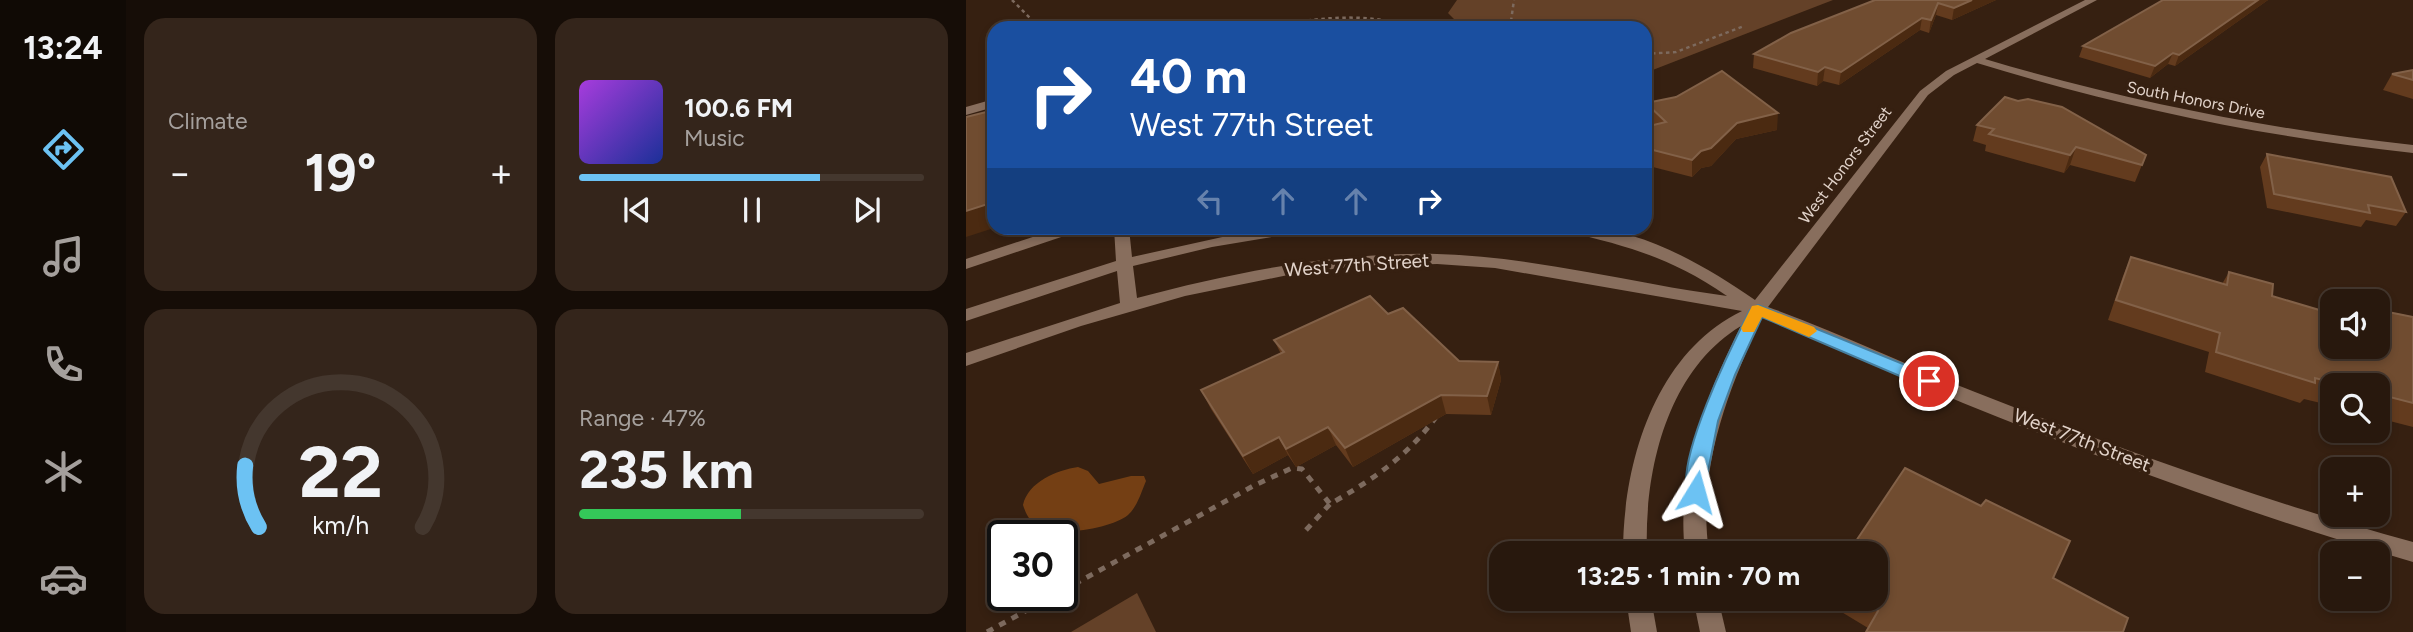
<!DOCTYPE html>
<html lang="en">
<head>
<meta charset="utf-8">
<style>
  :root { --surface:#28180d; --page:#34251b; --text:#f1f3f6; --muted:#a5a09d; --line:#44372e; --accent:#6cc2f3 }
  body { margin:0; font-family:Figtree,sans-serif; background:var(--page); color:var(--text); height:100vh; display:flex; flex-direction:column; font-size:26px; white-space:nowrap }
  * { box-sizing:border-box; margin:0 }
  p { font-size:23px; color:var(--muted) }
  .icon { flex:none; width:38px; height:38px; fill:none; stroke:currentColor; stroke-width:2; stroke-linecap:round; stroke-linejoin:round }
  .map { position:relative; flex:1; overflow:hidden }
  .sheet { display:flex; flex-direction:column; gap:18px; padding:18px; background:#160d07; width:840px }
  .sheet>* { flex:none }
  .banner { position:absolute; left:21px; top:21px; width:665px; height:214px; border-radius:21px; box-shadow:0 4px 10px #0003,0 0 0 2px var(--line); background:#1a4fa0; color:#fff; overflow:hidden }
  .buttons { position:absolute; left:1354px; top:289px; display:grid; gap:14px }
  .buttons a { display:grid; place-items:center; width:70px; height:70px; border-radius:14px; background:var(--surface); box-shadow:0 4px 10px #0003,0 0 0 2px var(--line); font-size:35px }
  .speed { position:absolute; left:21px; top:520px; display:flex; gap:14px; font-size:35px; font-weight:700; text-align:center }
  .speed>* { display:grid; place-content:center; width:91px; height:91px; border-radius:50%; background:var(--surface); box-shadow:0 4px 10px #0003,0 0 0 2px var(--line); line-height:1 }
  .speed .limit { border:4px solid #111; border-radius:10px; background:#fff; color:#111 }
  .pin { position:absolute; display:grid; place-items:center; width:60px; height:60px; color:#fff; margin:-30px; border:4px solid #fff; border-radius:50%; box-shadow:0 2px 7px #0007 }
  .me { position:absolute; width:77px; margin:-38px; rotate:8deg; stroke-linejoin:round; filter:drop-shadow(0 0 5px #0008) }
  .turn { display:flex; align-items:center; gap:24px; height:147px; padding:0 28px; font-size:32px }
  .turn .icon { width:91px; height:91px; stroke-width:2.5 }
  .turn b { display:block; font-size:49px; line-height:60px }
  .lanes { display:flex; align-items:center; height:66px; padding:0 28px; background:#0003; justify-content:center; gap:35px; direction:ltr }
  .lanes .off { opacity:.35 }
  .big { font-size:52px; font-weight:700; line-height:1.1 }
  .sheet .card { flex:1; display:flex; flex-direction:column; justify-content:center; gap:10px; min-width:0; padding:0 24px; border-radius:21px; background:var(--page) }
  .sheet .dial { align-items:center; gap:0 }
  .dial svg { height:182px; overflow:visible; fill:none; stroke:var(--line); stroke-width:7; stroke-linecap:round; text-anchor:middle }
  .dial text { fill:var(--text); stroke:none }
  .song { display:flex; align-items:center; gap:21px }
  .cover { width:84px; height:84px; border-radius:10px; background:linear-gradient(135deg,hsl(280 70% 55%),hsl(230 70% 35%)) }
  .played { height:7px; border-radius:4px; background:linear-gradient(90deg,var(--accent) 70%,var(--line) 70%) }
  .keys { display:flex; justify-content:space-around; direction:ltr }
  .heat { display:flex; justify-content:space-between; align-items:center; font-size:38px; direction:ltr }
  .charge { height:10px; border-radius:5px; background:linear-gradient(90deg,#34c759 47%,var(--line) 0) }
  .sheet .tiles { flex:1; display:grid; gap:18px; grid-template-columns:repeat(2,1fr) }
  .trip { position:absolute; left:523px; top:541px; width:399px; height:70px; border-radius:21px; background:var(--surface); box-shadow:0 4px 10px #0003,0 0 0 2px var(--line); font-weight:700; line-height:70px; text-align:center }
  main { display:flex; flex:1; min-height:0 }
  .tabs { display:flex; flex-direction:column; width:126px; justify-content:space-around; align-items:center; background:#100a05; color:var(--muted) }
  .tabs .icon { width:49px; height:49px }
  .tabs .active { color:var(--accent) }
  .tabs b { font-size:32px; color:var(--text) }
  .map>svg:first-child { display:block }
  .green { fill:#644128 }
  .water { fill:#743f14 }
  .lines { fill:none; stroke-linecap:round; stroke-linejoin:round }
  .path-far1 { stroke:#7d6a5e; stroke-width:2.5; stroke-dasharray:3.5 3.5; stroke-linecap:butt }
  .path { stroke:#7d6a5e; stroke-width:5; stroke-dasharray:7 7; stroke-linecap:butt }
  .minor { fill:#886e5d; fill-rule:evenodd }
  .wall { fill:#633b1e }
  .shaded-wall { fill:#4b2a11 }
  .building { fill:#704c30; stroke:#826148; stroke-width:2 }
  .route { fill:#6cc2f3; stroke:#467e9e; stroke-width:2 }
  .slow { fill:#f59e0b }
  .labels { text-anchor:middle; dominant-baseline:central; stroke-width:7; stroke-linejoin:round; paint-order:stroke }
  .far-street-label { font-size:16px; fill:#e2d3ca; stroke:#362011 }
  .street-label { font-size:19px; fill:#e2d3ca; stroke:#362011 }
</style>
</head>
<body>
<main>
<nav class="tabs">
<b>13:24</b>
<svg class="icon active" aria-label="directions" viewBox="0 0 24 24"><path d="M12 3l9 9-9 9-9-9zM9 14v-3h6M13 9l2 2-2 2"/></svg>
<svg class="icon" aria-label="music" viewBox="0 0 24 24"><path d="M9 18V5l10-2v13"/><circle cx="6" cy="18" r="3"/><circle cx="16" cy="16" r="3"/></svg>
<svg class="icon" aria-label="phone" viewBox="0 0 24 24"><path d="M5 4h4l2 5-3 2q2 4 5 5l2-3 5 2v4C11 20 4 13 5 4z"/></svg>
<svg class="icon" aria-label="climate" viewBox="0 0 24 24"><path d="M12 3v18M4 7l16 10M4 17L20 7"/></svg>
<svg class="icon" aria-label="car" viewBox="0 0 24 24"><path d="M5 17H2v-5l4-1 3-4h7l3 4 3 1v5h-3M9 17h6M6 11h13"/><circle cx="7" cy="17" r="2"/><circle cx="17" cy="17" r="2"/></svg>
</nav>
<section class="sheet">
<div class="tiles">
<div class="card"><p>Climate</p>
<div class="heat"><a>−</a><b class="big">19°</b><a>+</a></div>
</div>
<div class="card">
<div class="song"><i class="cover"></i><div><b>100.6 FM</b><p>Music</p></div></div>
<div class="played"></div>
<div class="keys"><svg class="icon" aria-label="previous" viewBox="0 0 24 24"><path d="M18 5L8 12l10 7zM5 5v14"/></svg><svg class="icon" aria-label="pause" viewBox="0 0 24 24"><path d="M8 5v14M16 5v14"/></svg><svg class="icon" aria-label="next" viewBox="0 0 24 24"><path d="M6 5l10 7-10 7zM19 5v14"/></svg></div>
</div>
<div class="card dial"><svg viewBox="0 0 100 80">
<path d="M14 69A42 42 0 1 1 86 69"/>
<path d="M14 69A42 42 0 0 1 8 42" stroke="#6cc2f3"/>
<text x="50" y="56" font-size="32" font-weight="700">22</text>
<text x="50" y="72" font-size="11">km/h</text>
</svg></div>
<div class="card"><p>Range · 47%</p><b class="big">235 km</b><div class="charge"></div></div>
</div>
</section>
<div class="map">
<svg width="1447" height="632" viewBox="0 0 1447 632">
  <rect width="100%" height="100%" fill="#362011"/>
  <g class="green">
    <polygon points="491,0 867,0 679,73 679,28 497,28 482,13"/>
    <polygon points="171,593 190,632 105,632"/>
  </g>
  <path class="water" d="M112 467 122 471 133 484 165 476H178L180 481C175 493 171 507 162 515 145 529 85 539 68 523 62 519 59 511 57 505 62 482 91 470 112 467Z"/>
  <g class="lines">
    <g class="path-far1">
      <polyline points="46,0 74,28"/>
      <path d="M293 28C345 19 397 10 448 28"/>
      <polyline points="544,28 548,0"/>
      <polyline points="679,54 710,52 778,26"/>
    </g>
    <g class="path">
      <polyline points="340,530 364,504"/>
      <path d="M96 591 289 485 326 468 336 469 364 504C406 480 441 457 470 417"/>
      <polyline points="21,632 89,595"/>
    </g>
    <g class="minor">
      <path d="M1119 0H1131L1019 59C1160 101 1301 129 1447 145V153C1298 137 1154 107 1011 63L988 75 962 95 802 307C872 332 940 365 1009 392 1153 449 1298 501 1447 542V562C1294 518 1145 463 997 403 929 375 864 342 796 317 761 393 731 468 743 553H719C710 471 739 398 775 326 700 371 678 473 681 553H657C657 463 689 353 776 311L529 268 471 264 383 267 327 274 219 296 115 326 0 366V353L154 303 151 271 0 321V309L150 261 148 228H163L166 257 288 230 338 228 330 233 246 247 167 266 171 298C268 272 369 252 471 254 544 256 615 271 687 284 712 289 736 292 761 296 704 257 664 247 599 231L596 228C665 221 735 263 789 300L954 91 980 71Z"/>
      <polygon points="28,99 28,107 0,115 0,107"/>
      <polygon points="94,228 116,228 113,231 0,269 0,259"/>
      <polygon points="660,598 685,598 691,632 665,632"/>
      <polygon points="727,598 752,598 760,632 734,632"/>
    </g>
  </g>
  <g class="wall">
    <polygon points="909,0 1030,0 986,20 970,15 963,33 954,30 873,85 857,81 851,86 787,68 788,54"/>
    <polygon points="1197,0 1302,0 1209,66 1202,64 1184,78 1113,57 1117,46"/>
    <polygon points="1447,70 1447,99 1417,90 1426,74"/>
    <polygon points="680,103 811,130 770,139 745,166 735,168 726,177 679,165 679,127 686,125 681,120"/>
    <polygon points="1011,125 1180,155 1169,182 1104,165 1098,173 1019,151 1020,145 1007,141"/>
    <polygon points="1301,154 1440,212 1430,226 1400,220 1395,227 1301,208 1294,167"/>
    <polygon points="1165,257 1256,284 1263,272 1306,296 1367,346 1447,317 1447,427 1412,418 1412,385 1367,385 1367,406 1338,399 1334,403 1239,372 1243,352 1142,320 1157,276"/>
    <polygon points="422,314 493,361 532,362 535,380 525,415 480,414 387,467 370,445 330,467 322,455 287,474 245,409 235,390 315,354 308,340"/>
    <polygon points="1015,506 1104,541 902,628 859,602 860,598 910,598"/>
  </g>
  <g class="shaded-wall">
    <polygon points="1006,0 1030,0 986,20 988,8"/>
    <polygon points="1292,0 1302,0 1209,66 1213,55"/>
    <polygon points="972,3 970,15 963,33 965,20"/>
    <polygon points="956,18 954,30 873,85 875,72"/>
    <polygon points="1207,53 1202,64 1184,78 1189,66"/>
    <polygon points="859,67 857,81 851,86 852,72"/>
    <polygon points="812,113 811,130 770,139 745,166 735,168 726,177 726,160 735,151 771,123"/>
    <polygon points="1110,147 1104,165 1098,173 1104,155"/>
    <polygon points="28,202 28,228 0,237 0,211"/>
    <polygon points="532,362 535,380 525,415 521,396"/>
    <polygon points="475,395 480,414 387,467 379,448"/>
    <polygon points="362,427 370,445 330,467 320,449"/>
    <polygon points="313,437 322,455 287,474 277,456"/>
  </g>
  <g class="building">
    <polygon points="909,0 1006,0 988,8 972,3 965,20 956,18 875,72 859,67 852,72 788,54 825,33"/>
    <polygon points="1197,0 1292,0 1213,55 1207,53 1189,66 1117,46"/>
    <polygon points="1447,70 1447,80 1426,74"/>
    <polygon points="756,71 812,113 771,123 745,148 735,151 726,160 679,148 679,127 700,122 680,103 710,97"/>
    <polygon points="1039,97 1052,101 1062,99 1096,107 1180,155 1176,165 1110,147 1104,155 1023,134 1028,129 1011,125"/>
    <polygon points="28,110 28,202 0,211 0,117"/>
    <polygon points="1301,154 1425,177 1440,212 1402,205 1404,213 1308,194"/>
    <polygon points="1165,257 1261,285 1263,272 1307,284 1306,296 1367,314 1367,346 1412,346 1412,310 1447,317 1447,403 1412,394 1412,385 1376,385 1349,378 1349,383 1250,352 1254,333 1150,300"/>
    <polygon points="404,296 422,314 437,308 493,361 532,362 521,396 475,395 379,448 362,427 320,449 313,437 277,456 235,390 318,352 308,340"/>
    <polygon points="939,468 1015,506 1020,500 1104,541 1087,578 1162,618 1157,632 900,632 912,611 890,598 910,598 910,553 882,553"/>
  </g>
  <path class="route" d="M792 305 969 377 972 381 969 386H957L796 317 769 375 752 421 737 497 730 500 723 497C706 465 767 343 784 310Z"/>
  <polygon class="slow" points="792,305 848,327 851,331 843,337 796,317 788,332 777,332 775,328 786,306"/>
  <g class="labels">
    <g class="far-street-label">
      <text transform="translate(1230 100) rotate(11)">South Honors Drive</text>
      <text transform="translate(879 165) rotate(-53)">West Honors Street</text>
    </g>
    <g class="street-label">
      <text transform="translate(391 265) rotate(-4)">West 77th Street</text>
      <text transform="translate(1116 440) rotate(21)">West 77th Street</text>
    </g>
  </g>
</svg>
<div class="buttons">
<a><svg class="icon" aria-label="sound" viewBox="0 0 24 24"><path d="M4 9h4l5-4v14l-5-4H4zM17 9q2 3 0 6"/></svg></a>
<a><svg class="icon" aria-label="search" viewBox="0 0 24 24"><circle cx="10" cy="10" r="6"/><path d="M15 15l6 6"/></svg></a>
<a>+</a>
<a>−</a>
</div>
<div class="speed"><div class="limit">30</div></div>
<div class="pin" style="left:963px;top:381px;background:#d93025"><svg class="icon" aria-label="arrive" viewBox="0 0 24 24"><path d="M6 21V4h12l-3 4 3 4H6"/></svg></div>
<svg class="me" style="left:730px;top:492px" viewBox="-20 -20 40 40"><path d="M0-17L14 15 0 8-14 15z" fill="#6cc2f3" stroke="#fff" stroke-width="4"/></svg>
<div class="trip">13:25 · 1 min · 70 m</div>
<div class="banner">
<div class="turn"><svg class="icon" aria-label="right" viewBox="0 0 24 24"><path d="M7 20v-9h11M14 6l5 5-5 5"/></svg><div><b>40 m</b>West 77th Street</div></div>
<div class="lanes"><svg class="icon off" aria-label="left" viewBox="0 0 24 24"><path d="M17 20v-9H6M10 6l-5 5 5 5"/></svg><svg class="icon off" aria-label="ahead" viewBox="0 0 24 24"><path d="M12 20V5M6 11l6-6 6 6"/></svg><svg class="icon off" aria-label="ahead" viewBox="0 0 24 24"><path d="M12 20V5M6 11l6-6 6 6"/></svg><svg class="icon" aria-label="right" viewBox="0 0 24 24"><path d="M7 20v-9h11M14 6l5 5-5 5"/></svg></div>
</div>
</div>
</main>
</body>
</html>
